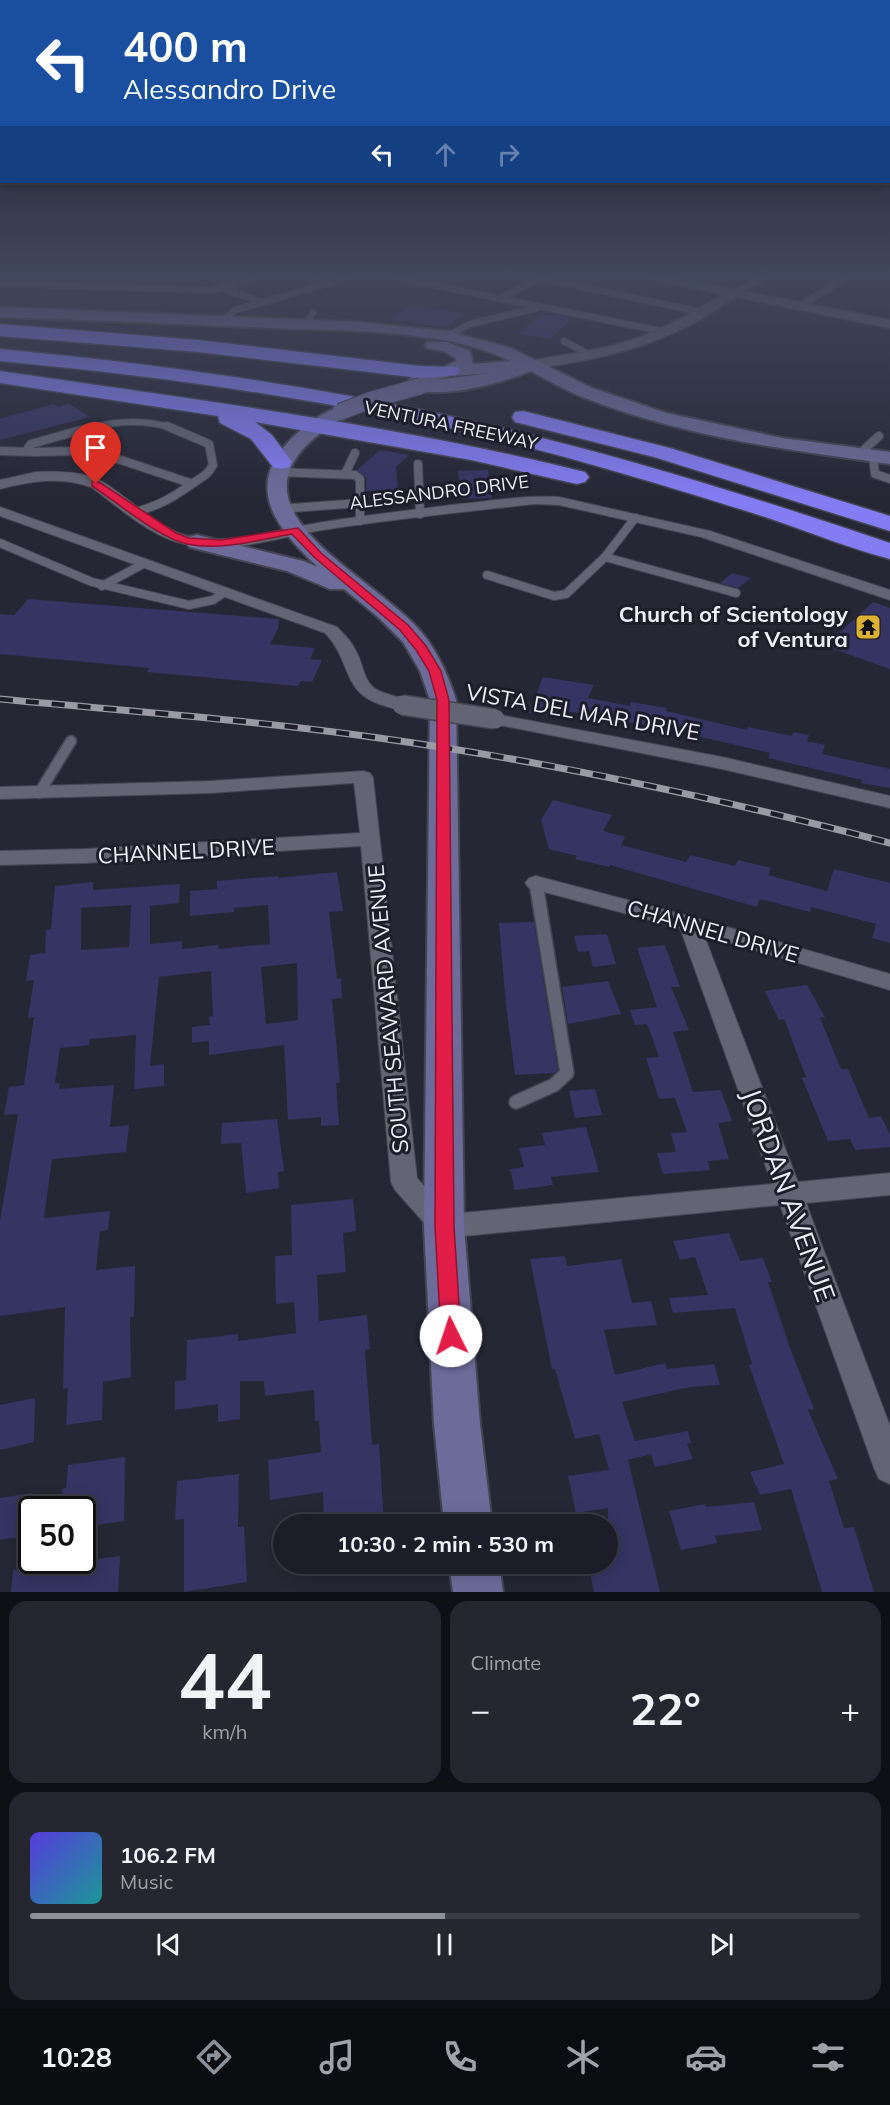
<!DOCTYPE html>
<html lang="en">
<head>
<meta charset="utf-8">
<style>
  :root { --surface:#1c1d28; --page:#252630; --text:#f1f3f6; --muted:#a0a2a8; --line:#3a3b45; --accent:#8c9099 }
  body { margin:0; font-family:Mulish,sans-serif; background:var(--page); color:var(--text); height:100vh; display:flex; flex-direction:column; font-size:22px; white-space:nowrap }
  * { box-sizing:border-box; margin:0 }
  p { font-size:20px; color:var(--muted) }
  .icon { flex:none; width:33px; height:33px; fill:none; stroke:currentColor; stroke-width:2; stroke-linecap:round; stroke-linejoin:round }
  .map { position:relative; height:1592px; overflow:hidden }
  .drawer { display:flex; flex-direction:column; gap:9px; padding:9px; background:#0f1016; flex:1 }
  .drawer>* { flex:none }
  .top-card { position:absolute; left:0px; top:0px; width:891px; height:183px; box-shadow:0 3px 15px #0003,0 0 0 2px var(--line); background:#1a4fa0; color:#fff; overflow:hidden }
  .speed { position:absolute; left:18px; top:1496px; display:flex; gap:12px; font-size:30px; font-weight:700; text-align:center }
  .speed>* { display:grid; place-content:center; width:78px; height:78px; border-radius:50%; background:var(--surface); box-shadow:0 3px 15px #0003,0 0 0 2px var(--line); line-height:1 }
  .speed .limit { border:3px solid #111; border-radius:9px; background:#fff; color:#111 }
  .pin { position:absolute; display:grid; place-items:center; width:51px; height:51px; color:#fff; margin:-62px -26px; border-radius:50% 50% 50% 0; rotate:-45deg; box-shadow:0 0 6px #0007 }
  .pin .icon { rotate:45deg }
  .me { position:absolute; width:66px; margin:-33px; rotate:356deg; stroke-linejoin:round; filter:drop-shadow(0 0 4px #0008) }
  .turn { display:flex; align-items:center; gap:21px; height:126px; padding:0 24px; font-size:27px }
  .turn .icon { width:78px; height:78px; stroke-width:2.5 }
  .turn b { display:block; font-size:42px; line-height:51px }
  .lanes { display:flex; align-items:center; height:57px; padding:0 24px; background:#0003; justify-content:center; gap:30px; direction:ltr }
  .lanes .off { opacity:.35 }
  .big { font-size:45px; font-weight:700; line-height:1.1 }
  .drawer .widget { flex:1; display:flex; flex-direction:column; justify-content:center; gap:9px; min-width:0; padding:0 21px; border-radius:18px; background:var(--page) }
  .drawer .dial { align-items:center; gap:0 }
  .dial b { font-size:78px; line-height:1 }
  .song { display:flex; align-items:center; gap:18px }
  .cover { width:72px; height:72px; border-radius:9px; background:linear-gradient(135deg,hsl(250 70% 55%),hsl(180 70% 35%)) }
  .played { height:6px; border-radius:3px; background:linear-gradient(90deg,var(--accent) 50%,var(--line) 50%) }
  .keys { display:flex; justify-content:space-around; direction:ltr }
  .heat { display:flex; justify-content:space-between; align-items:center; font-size:33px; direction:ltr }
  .drawer .tiles { flex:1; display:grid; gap:9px; grid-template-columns:1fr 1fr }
  .widget:last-child { grid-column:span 2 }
  .trip { position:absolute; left:273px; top:1514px; width:345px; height:60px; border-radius:30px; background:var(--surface); box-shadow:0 3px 15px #0003,0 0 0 2px var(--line); font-weight:700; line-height:60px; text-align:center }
  .menu { display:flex; height:96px; justify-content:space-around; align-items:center; background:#0b0c10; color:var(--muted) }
  .menu .icon { width:42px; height:42px }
  .menu .selected { color:var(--accent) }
  .menu b { font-size:27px; color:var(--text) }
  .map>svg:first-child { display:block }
  .building { fill:#363462; fill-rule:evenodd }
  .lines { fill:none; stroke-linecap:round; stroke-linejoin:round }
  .service-far3-casing { stroke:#444551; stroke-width:8 }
  .service-far2-casing { stroke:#444551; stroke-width:10 }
  .service-far1-casing { stroke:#444551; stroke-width:13 }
  .service-casing { stroke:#444551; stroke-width:16 }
  .minor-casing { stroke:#444551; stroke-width:2 }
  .tertiary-casing { stroke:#444551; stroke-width:3 }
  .secondary-casing { stroke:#444551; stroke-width:4 }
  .motorway-casing { stroke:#444551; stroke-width:3 }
  .service-far3 { stroke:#636474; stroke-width:6 }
  .service-far2 { stroke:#636474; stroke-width:8 }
  .service-far1 { stroke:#636474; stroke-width:10 }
  .service { stroke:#636474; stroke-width:13 }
  .minor { fill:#636474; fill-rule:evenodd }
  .tertiary { fill:#636474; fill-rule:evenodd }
  .secondary { fill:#6d6b9a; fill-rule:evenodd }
  .motorway { fill:#837cf3; fill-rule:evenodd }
  .rail-casing { stroke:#999aa6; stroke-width:7 }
  .rail { stroke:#1d1d2b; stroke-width:4.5; stroke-dasharray:13; stroke-linecap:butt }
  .minor-bridge-casing { stroke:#444551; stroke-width:22; stroke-linecap:butt }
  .secondary-bridge-casing { stroke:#444551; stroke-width:18; stroke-linecap:butt }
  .minor-bridge { stroke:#636474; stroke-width:19 }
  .secondary-bridge { stroke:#6d6b9a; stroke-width:16 }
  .route { fill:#e11d48; stroke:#92132f; stroke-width:1.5 }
  .labels { text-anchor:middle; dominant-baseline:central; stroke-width:6; stroke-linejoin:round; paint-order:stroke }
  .far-street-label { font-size:18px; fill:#edeef8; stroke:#1d1d2b }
  .poi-label { font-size:22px; font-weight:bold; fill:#edeef8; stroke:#1d1d2b; text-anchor:end }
  .street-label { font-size:22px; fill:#edeef8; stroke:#1d1d2b }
  .near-street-label { font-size:27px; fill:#edeef8; stroke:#1d1d2b }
</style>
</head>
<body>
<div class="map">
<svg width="890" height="1592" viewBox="0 0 890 1592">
  <rect width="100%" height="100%" fill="#262735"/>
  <g class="building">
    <polygon points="411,305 466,314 445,328 389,319"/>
    <polygon points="540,314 568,317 572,318 551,339 519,334"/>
    <polygon points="54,404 58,407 69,404 90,417 0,440 0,419"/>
    <polygon points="380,450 409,455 396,467 398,490 366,491 366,477 357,470"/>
    <polygon points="488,470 492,498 461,499 458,471"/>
    <polygon points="732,573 751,578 738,588 720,583"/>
    <polygon points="28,599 279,619 278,629 270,644 315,648 310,659 322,660 312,682 301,681 298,686 147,672 149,668 0,654 0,614 14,615"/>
    <polygon points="873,602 890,608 890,669 825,646"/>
    <polygon points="543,677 594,685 588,698 630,706 631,702 667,708 666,711 747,730 748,727 792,736 793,732 809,735 807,741 825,745 822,754 890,769 890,788 861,783 862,780 768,758 770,753 662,728 554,709 552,716 529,713"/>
    <polygon points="553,800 612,815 603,831 625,837 621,845 686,862 690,855 735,866 738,860 771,868 768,875 827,891 834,869 890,883 890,943 872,938 876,924 811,907 810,912 760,899 757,907 610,865 609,867 575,859 577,856 549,849 541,820"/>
    <path d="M337 872 343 911 329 912 337 979 341 978 342 998 332 999 340 1082 336 1083 339 1125 321 1126V1117L288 1120 284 1045 209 1055V1041L192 1043V1027L210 1025 209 1017 213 1016 211 971 159 977 150 1066 164 1064V1086L134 1089 136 1035 90 1039 89 1045 60 1048 55 1083H60L59 1089 114 1085 110 1127 129 1125 126 1152 52 1159 44 1218 110 1211 108 1230 100 1231 96 1270 135 1266 134 1316 130 1317 131 1377 103 1382 102 1420 66 1425 68 1388 63 1389 65 1307 0 1316V1221L18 1114 4 1115 9 1087 24 1085 34 1017 28 1018 34 980 26 981 30 955 45 953 46 930 51 929 55 886 93 882V890L180 884 179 903 150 906V944L182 941V949L218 945 219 949 270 944 268 905 234 908V912L190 916V891L217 889V881L278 876V878ZM131 905 129 947 81 950V908ZM297 963 298 1020 266 1024 261 967Z"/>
    <polygon points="534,922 558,1070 554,1073 515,1075 506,1005 499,923"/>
    <polygon points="607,934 616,964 593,967 589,951 578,952 574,936"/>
    <polygon points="665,945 680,987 671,987 689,1030 673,1032 693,1092 721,1090 732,1121 718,1123 729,1159 708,1161 710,1170 663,1174 657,1153 676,1152 671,1133 687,1132 675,1098 659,1099 646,1058 659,1057 647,1024 635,1025 630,1010 657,1007 637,948"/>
    <polygon points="608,981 621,1014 568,1024 562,987"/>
    <polygon points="807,985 825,1017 820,1018 841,1069 848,1069 869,1118 881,1116 890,1135 890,1147 855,1150 850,1139 828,1141 802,1078 806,1077 784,1019 779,1020 765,991"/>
    <polygon points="595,1089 602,1115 575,1118 569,1091"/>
    <polygon points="277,1119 284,1171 278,1172 279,1188 246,1193 241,1143 221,1144 222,1123"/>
    <polygon points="586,1127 599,1172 551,1177 553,1185 515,1190 510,1169 524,1167 519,1148 545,1145 542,1133"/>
    <polygon points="353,1199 356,1231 343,1233 346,1272 317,1275 319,1321 367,1315 370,1349 365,1350 372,1445 379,1444 384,1524 324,1524 323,1492 270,1500 268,1460 321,1452 319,1421 315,1421 314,1390 265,1396 264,1381 240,1381 240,1419 218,1422 218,1404 175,1410 175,1381 186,1380 187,1340 238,1334 238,1341 296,1333 294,1302 276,1304 275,1256 292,1255 291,1205"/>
    <polygon points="729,1233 740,1261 763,1258 772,1282 768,1282 790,1348 814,1409 808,1410 838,1479 829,1481 844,1528 854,1527 874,1592 822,1592 791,1489 760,1495 750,1472 784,1464 749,1365 752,1364 735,1308 673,1313 669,1298 708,1295 695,1257 680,1260 673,1241"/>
    <polygon points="565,1256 567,1266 621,1259 632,1303 651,1301 657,1325 604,1330 615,1375 665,1363 667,1369 714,1364 720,1385 690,1387 622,1402 635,1441 688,1431 691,1443 687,1444 693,1459 655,1467 651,1454 628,1460 660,1592 594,1592 588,1563 608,1563 608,1508 576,1513 568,1476 609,1470 599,1434 575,1439 555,1369 552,1369 530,1259"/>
    <polygon points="35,1398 34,1442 0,1450 0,1405"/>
    <polygon points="125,1457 124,1521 82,1527 82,1509 61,1509 62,1489 66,1488 68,1465"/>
    <polygon points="239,1474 238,1527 244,1526 247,1582 184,1592 184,1519 175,1520 177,1481"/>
    <polygon points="32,1493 32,1535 0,1540 0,1498"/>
    <polygon points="754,1502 762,1530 715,1536 717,1543 681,1550 669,1511 705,1504 706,1507"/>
    <polygon points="120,1556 118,1592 11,1592 13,1570"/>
  </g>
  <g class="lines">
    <g class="service-far3-casing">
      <g id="service-far3">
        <polyline points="302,275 327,284"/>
        <polyline points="384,275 666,332"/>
        <polyline points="742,275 756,278"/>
        <polyline points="0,284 212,290 265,275"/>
        <polyline points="234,288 227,290 261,302"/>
        <polyline points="500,298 541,278 701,312"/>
        <polyline points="221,322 235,310 358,275"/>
        <polyline points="306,325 313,313"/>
        <polyline points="447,336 470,324 537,308"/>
        <polyline points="564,341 590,355"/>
        <path d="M89 428C116 421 145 419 172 428"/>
      </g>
    </g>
    <g class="service-far2-casing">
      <g id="service-far2">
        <polyline points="95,426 31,444 28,448 33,452 78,451 121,460 190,483"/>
        <polyline points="0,451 33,452"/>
        <polyline points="858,455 879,436"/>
        <polyline points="873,456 875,474 890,479"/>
        <polyline points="418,464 420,514"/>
        <polyline points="277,472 355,475 360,479 360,521"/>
        <polyline points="345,474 355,453"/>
        <polyline points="279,509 360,503"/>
        <path d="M136 512C162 504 170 499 192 484 203 476 206 477 213 465L209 444 167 426"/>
        <polyline points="635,518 605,557 736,593"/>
        <polyline points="0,543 92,582 189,605 213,600 225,592"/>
        <polyline points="487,575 554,596 566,594 605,557"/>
        <polyline points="102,586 145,563"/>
      </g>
    </g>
    <g class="service-far1-casing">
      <polyline id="service-far1" points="39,793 71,741"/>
    </g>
    <g class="service-casing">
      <polyline id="service" points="516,1102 554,1085 567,1073 536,883"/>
    </g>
    <g class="minor-casing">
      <g id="minor">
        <polygon points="760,275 776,275 745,291 736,289"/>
        <polygon points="841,275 854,275 804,308 795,306"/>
        <path d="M36 472C57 471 84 471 103 482 136 502 164 537 205 539 245 541 284 528 323 522 368 515 413 510 459 504 492 501 525 495 559 497L710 531 890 590V600L701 537 559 505 535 504C464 512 393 519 323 530 279 537 233 554 188 545 151 538 120 508 91 487 58 476 32 481 0 489V480Z"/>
        <path d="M0 507 337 627C345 635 352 642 357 653 363 664 363 678 373 687 383 696 404 695 411 705L408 709C400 711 393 708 385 706 340 693 353 662 325 633L0 516Z"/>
        <polygon points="495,714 722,757 890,796 890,808 722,769 489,723 486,719 489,715"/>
        <polygon points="363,771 370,773 373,777 417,1178 450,1214 772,1184 680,928 529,888 525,883 529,878 536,876 689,916 890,974 890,990 704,935 798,1182 890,1173 890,1195 806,1203 890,1426 890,1484 879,1479 874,1468 780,1205 444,1238 434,1234 395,1190 391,1182 361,846 85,863 0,865 0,851 85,849 360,833 354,783 211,793 0,799 0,787 211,781"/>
      </g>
    </g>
    <g class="tertiary-casing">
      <path id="tertiary" d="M638 275H665L732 289 743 287 744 291 890 320V328L736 297C710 314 684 330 654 341 615 356 573 363 532 369L527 368 525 365 527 362C555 355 585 353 614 345 653 335 688 316 723 294L644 279Z"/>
    </g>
    <g class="secondary-casing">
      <g id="secondary">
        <path d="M0 307 360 322 447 331 511 348 592 388 666 413 782 438 890 452V464C786 450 679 436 580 396 564 389 547 380 531 371 501 383 447 398 415 390L409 380 412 376 444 367 456 361V358L443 351 427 348 425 345 427 342H447L470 351 473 364 511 361C446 329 346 331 273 328 182 324 91 320 0 317ZM491 373 436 380 451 376Z"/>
        <path d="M340 407 346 408 349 412 346 416C205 498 352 562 414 624 435 645 447 672 456 700L464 1226 480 1424 492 1524H444L434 1424 424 1226 430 700 420 671 403 642 378 617 344 589H330L287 571 189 547 186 542 189 537 197 535 303 561 318 567C275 528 242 485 294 436 307 425 323 411 340 407Z"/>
        <polygon points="449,1563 499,1563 503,1592 453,1592"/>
      </g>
    </g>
    <g class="motorway-casing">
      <g id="motorway">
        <polygon points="0,324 198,340 420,366 457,367 460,371 457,375 420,378 198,352 0,336"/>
        <path d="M0 349C157 364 313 385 467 420 610 452 751 496 890 543V559C852 549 814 534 777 521 707 498 636 477 565 457 380 407 191 379 0 361Z"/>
        <path d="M0 371C195 400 393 424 585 472L589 477 585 482 577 484 471 460 255 422 272 435 292 462 289 467 281 469 273 467 251 439 220 423 218 416 0 383Z"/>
        <polygon points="523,411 670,448 890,516 890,531 654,457 515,422 512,417 515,412"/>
      </g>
    </g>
    <use href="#service-far3" class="service-far3"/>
    <use href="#service-far2" class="service-far2"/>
    <use href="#service-far1" class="service-far1"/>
    <use href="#service" class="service"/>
    <use href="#minor" class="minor"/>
    <use href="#tertiary" class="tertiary"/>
    <use href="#secondary" class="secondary"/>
    <use href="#motorway" class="motorway"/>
    <g class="rail-casing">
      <path id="rail" d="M0 699C126 711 253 720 379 738 552 762 721 799 890 843"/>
    </g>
    <use href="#rail" class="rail"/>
    <g class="minor-bridge-casing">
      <polyline id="minor-bridge" points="402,705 495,719"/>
    </g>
    <g class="secondary-bridge-casing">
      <polyline id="secondary-bridge" points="340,412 371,400 421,386"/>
    </g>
    <use href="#minor-bridge" class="minor-bridge"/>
    <use href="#secondary-bridge" class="secondary-bridge"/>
  </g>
  <linearGradient id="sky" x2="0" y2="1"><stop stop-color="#15151d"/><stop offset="0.55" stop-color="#41475c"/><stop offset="1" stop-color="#41475c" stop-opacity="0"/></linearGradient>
  <rect width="890" height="498" fill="url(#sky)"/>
  <path class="route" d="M92 482H99L176 533 189 538 221 540 298 528 321 553 408 625 426 646 441 671 449 700 454 1226 461 1336 458 1343 451 1345 444 1343 441 1336 435 1226 437 700 429 671 416 650 400 630 314 557 292 534C258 540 221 551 187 544 159 538 117 502 92 486Z"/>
  <defs>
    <g id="temple-square" transform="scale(1.35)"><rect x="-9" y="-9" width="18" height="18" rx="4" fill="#dcb233" stroke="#1d1d2b"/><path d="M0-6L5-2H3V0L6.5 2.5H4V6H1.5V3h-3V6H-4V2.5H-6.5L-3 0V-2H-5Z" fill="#111"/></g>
  </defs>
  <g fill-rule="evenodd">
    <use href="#temple-square" x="868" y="627"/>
  </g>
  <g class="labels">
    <g class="far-street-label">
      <text transform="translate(451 425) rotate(12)">VENTURA FREEWAY</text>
      <text transform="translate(439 492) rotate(-7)">ALESSANDRO DRIVE</text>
    </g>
    <g class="poi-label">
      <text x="848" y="614">Church of Scientology<tspan x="848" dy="25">of Ventura</tspan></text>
    </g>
    <g class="street-label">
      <text transform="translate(583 712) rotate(10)">VISTA DEL MAR DRIVE</text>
      <text transform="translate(186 851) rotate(-3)">CHANNEL DRIVE</text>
      <text transform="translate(713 931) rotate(16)">CHANNEL DRIVE</text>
      <text transform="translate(388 1009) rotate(-95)">SOUTH SEAWARD AVENUE</text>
    </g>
    <g class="near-street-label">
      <text transform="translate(789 1195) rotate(70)">JORDAN AVENUE</text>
    </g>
  </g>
</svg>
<div class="speed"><div class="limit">50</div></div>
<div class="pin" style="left:96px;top:484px;background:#d93025"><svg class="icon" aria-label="arrive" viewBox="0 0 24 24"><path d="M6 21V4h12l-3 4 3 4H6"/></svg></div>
<svg class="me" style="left:451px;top:1336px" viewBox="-20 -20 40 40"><circle r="19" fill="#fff"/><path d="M0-13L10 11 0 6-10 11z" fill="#e11d48"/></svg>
<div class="trip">10:30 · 2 min · 530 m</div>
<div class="top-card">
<div class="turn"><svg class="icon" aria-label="left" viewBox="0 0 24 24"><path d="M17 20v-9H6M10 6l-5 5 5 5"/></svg><div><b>400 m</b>Alessandro Drive</div></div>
<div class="lanes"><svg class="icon" aria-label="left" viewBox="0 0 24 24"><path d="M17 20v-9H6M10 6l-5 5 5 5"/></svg><svg class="icon off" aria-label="ahead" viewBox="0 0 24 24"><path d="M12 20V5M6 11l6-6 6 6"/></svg><svg class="icon off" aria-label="right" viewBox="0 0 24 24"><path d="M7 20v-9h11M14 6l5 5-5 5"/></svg></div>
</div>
</div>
<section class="drawer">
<div class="tiles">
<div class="widget dial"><b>44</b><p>km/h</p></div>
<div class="widget"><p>Climate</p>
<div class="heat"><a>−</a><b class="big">22°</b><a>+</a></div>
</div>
<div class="widget">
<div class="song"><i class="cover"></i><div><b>106.2 FM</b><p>Music</p></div></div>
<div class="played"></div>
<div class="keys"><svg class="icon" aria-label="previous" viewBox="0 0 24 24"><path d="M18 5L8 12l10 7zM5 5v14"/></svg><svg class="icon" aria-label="pause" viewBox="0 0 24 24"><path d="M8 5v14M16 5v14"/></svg><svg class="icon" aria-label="next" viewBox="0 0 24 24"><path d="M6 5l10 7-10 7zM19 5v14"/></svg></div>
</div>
</div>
</section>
<nav class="menu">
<b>10:28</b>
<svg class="icon selected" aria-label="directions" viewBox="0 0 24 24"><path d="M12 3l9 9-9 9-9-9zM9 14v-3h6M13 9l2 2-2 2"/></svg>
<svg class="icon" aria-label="music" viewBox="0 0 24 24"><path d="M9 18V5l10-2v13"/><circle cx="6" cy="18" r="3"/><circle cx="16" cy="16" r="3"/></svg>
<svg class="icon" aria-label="phone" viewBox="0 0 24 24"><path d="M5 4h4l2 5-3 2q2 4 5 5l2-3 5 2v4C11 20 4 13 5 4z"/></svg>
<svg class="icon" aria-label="climate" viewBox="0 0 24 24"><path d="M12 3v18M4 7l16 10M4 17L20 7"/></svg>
<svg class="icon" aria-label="car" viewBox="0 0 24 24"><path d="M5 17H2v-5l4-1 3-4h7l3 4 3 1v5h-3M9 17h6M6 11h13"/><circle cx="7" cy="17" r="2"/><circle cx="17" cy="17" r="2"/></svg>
<svg class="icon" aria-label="filters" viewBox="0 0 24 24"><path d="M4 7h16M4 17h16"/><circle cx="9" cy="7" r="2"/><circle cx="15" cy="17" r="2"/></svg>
</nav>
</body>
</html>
